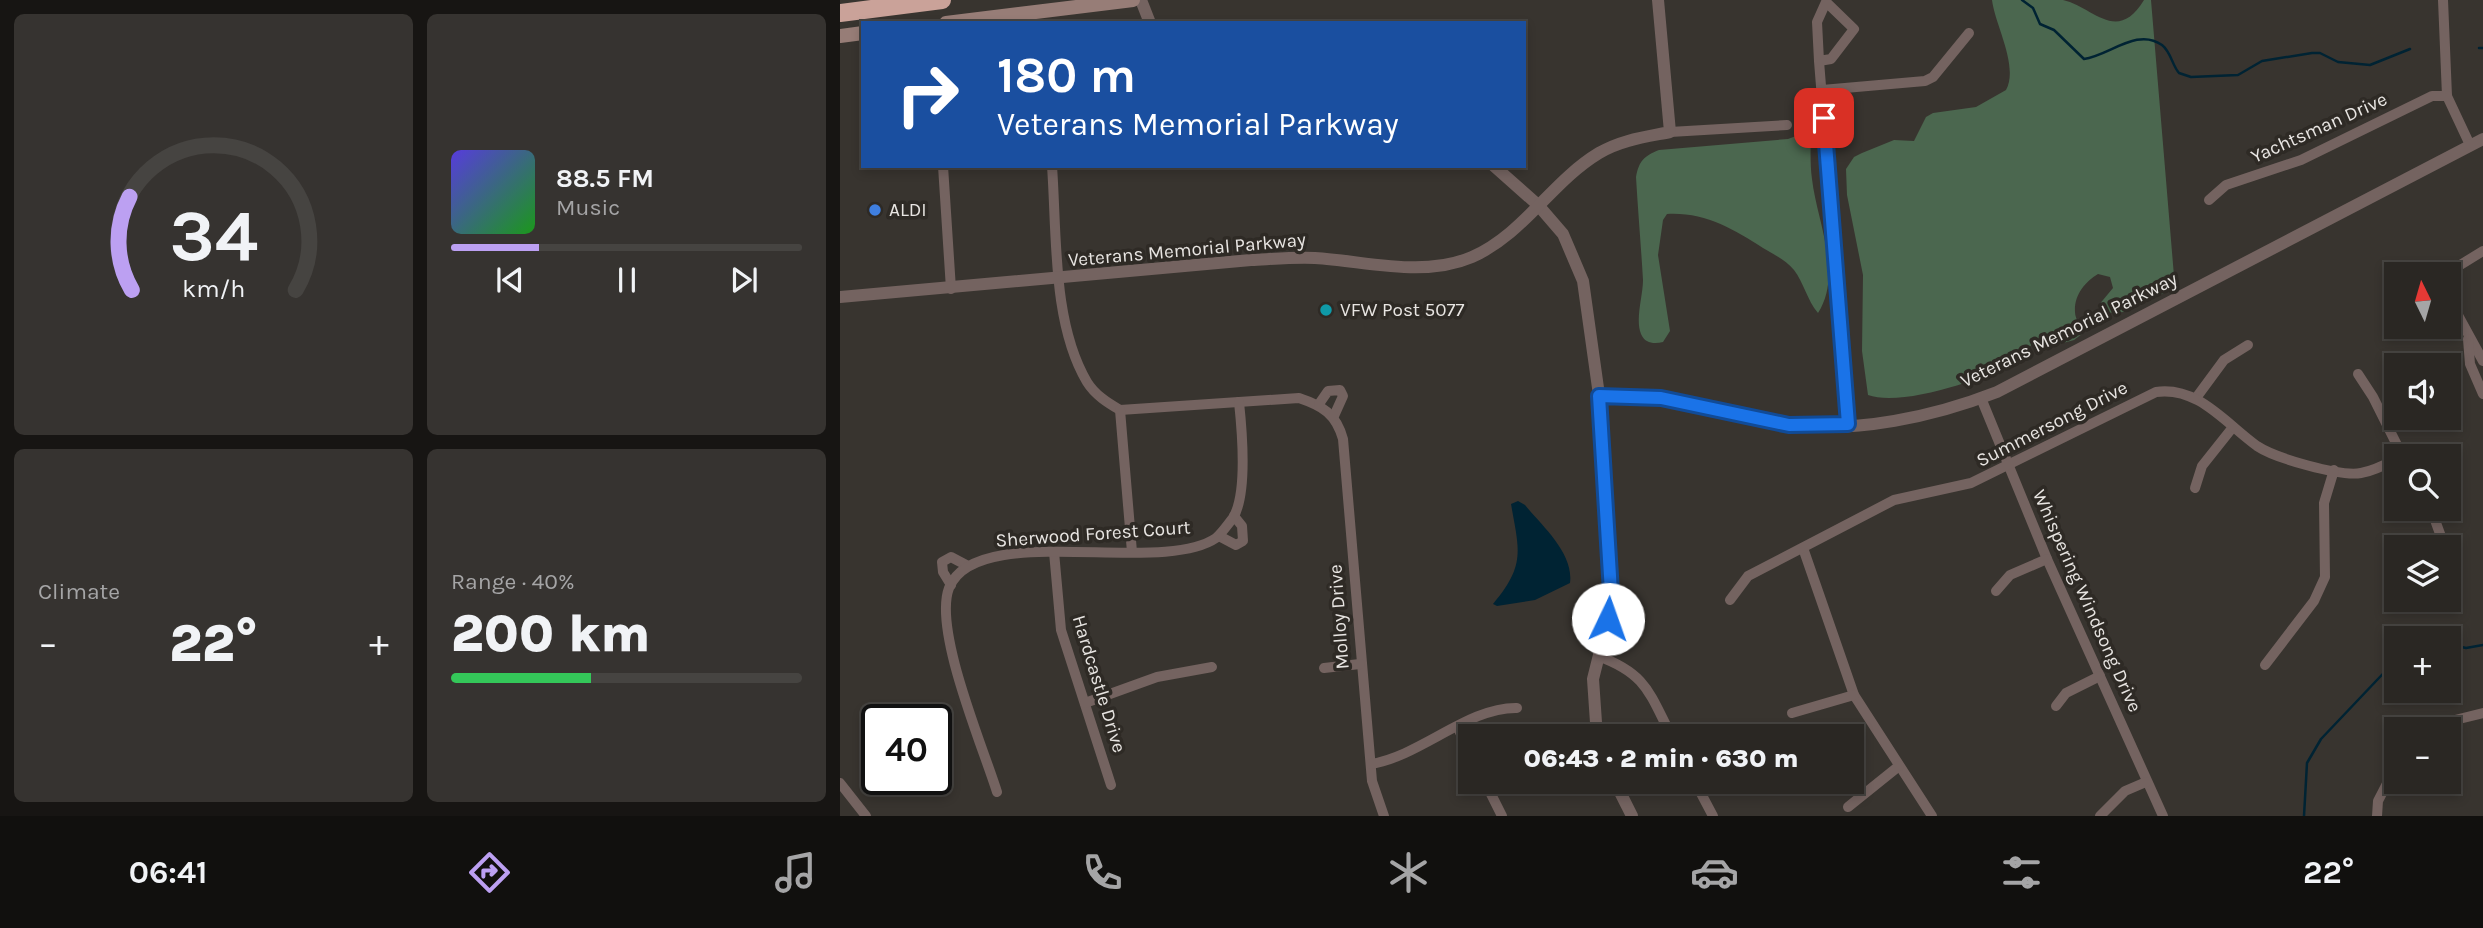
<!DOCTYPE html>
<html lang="en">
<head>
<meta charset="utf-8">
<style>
  :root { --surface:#2a2723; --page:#363330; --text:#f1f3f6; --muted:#a5a5a6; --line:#464441; --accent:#bca0f2 }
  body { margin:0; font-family:Karla,sans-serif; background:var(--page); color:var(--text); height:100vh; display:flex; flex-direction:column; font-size:26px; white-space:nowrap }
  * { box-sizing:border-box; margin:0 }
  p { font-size:23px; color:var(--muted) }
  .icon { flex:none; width:38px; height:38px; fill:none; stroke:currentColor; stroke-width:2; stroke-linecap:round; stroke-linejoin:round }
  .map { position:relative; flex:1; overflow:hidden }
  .panel { display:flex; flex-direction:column; gap:14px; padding:14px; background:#171513; width:840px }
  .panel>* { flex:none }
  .banner { position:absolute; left:21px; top:21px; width:665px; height:147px; border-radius:0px; box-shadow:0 4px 10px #0003,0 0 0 2px var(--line); background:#1a4fa0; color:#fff; overflow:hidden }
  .needle { width:46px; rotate:355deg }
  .tools { position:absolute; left:1544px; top:262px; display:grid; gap:14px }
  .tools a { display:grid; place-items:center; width:77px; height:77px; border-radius:0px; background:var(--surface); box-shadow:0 4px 10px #0003,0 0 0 2px var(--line); font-size:35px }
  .speed { position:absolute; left:21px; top:704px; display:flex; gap:14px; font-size:35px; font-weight:700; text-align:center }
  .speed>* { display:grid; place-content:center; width:91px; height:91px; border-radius:50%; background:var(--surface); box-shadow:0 4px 10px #0003,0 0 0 2px var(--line); line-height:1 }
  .speed .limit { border:4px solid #111; border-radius:10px; background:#fff; color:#111 }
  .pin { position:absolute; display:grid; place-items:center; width:60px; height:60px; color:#fff; margin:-30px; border-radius:14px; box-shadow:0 4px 10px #0006 }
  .me { position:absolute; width:77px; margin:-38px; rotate:3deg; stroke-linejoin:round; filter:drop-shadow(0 0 5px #0008) }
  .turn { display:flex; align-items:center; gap:24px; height:147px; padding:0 21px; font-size:32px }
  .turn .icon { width:91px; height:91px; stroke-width:2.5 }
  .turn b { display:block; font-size:49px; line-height:60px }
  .big { font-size:52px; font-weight:800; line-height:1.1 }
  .panel .widget { flex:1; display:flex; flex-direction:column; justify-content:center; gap:10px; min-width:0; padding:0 24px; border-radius:10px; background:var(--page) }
  .panel .dial { align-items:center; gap:0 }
  .dial svg { height:182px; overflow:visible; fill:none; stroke:var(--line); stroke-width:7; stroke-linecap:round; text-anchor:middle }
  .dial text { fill:var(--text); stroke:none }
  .song { display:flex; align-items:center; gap:21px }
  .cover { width:84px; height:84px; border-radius:10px; background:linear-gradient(135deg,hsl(250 70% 55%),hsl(120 70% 35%)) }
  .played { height:7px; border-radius:4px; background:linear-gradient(90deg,var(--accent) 25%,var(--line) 25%) }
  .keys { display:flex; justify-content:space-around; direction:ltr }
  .heat { display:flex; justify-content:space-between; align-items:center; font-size:38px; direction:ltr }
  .charge { height:10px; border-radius:5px; background:linear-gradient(90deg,#34c759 40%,var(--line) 0) }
  .panel .tiles { flex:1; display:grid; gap:14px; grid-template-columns:repeat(2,1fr) }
  .trip { position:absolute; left:618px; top:724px; width:406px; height:70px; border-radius:0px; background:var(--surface); box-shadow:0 4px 10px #0003,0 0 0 2px var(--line); font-weight:800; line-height:70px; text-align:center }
  .tabs { display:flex; height:112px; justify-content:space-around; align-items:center; background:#11100e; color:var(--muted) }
  .tabs .icon { width:49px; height:49px }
  .tabs .current { color:var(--accent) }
  .tabs b { font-size:32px; color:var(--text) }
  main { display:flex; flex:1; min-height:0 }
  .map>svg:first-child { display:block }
  .forest { fill:#4b674f }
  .water { fill:#002333 }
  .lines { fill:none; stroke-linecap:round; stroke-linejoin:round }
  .stream { stroke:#002333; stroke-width:2.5 }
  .minor { stroke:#746360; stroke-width:10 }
  .tertiary { stroke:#746360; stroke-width:12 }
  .secondary { stroke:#977d77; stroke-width:14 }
  .motorway { stroke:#caa299; stroke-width:18 }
  .route-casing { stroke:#114b97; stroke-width:18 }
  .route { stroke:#1a73e8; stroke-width:12 }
  .shop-dot { fill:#3f7fe0; stroke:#2e2a25; stroke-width:2.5 }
  .culture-dot { fill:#0f9aa8; stroke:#2e2a25; stroke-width:2.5 }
  .labels { text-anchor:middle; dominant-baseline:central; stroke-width:7; stroke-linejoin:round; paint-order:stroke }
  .street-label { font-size:19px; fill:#e8e5e2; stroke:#2e2a25 }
  .poi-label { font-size:19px; fill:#e8e5e2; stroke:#2e2a25; text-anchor:start }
</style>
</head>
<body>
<main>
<section class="panel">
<div class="tiles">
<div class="widget dial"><svg viewBox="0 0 100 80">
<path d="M14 69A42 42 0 1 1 86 69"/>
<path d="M14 69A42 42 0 0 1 13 28" stroke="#bca0f2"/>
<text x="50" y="56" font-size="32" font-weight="700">34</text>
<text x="50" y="72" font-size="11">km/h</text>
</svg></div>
<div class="widget">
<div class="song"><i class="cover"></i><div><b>88.5 FM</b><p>Music</p></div></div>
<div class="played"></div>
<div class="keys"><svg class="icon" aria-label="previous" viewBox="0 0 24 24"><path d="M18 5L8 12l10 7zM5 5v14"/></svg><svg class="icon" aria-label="pause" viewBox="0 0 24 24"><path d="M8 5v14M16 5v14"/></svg><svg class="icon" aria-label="next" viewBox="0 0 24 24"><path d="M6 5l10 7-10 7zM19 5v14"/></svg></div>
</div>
<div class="widget"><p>Climate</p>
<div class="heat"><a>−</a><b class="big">22°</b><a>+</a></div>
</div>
<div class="widget"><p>Range · 40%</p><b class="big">200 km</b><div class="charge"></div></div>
</div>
</section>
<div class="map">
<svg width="1643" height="816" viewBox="0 0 1643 816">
  <rect width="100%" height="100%" fill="#38342f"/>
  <g class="forest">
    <path d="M1152 0C1174 0 1201 0 1223 0 1252 6 1277 45 1304 0H1311L1335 288 1284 312 1262 313 1258 306 1273 288 1270 277 1258 274C1245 282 1234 295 1235 312 1235 319 1241 326 1242 334L1234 340 1205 348 1195 342C1188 347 1182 355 1175 360 1146 380 1061 407 1028 395L1022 351 1023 275 1007 195 1006 169 1014 157 1022 153 1054 140 1074 141 1086 117 1093 113 1136 107 1166 90C1179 66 1155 25 1152 0Z"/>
    <path d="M965 111 970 114C972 135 969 157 972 179 977 222 1003 274 978 313 967 300 964 283 954 270 945 259 934 255 923 248 893 229 865 212 827 214L823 220 818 255 830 331 823 342C815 344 805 344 801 334 795 319 803 296 803 280 801 246 798 211 796 177 799 161 804 156 819 150L948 139 956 136 961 113Z"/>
  </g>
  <path class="water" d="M678 501 685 505C702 526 734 553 730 583L695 600 657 606 653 604C686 565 679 550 671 504Z"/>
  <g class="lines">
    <g class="stream">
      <path d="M1182 0 1193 8 1200 24 1214 30 1244 59C1269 56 1297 27 1322 45 1331 52 1332 65 1339 73L1351 77 1398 75 1422 61 1472 53H1480L1498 62 1530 65 1570 49"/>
      <polyline points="1639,48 1643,48"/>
      <polyline points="1582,639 1586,636 1593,639"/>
      <polyline points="1608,644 1626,648 1643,645"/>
      <polyline points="1464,816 1467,763 1481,739 1556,660"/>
    </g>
    <g class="minor">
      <polyline points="1603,0 1607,96 1630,145"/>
      <polyline points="979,61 991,59 1014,29 986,2 977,22 979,61 1008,424"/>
      <polyline points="982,90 1085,81 1093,77 1129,33"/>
      <polyline points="830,132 947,125"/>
      <polyline points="103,166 111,289"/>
      <path d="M212 166C217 234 212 323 247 382 255 395 268 403 280 410L459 398C483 406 496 414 503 439L532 781 544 816"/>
      <polyline points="1369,200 1386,185 1461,160 1592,96 1607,96"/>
      <polyline points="1604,275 1643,251"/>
      <polyline points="1608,297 1643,361"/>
      <polyline points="1628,339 1630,364 1643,394"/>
      <polyline points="1518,374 1533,397 1563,457"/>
      <polyline points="1141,398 1207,559 1323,816"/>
      <polyline points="1356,398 1384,360 1408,345"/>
      <polyline points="479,404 488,391 500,390 503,396 494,416"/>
      <polyline points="280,410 292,552"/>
      <polyline points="1355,488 1362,466 1393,427"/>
      <polyline points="1591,509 1603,542"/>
      <polyline points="379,536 396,545 403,541 402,526 394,516"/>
      <polyline points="963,548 1014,695 1092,816"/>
      <polyline points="214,552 221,630 271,785"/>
      <polyline points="111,585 103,572 102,562 111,557 128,566"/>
      <polyline points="1156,591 1170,575 1207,559"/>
      <path d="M890 600 908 576 1054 500 1131 483 1316 392C1358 386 1385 423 1417 446 1435 458 1500 477 1521 473 1533 471 1545 465 1556 459"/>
      <path d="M758 656C807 674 809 693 832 737"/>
      <polyline points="1425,665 1474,601 1485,577 1484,503 1494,470"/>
      <polyline points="484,668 520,664"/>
      <polyline points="245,703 317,677 372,667"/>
      <polyline points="1216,706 1226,693 1260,676"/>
      <polyline points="952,713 1014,695"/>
      <polyline points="618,728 630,753"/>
      <polyline points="1600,730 1615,720 1643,713"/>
      <path d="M531 764C581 756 628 707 677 708"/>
      <polyline points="645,782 662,816"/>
      <polyline points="855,782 873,816"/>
      <polyline points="0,783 26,816"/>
      <path d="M157 792C143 747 93 630 109 588 136 520 321 576 376 538 382 533 388 524 393 518 408 493 402 430 399 402"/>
      <polyline points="1008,807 1059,766"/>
      <polyline points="1260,816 1285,791 1306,782"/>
      <polyline points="1537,816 1538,801 1556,766"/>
    </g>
    <g class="tertiary">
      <polyline points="301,0 310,23"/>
      <polyline points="654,166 698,205 723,234 743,281 759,395 771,592 768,619 753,679 757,737"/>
      <path d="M0 297 411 260C432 259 454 257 475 258 526 261 583 278 632 257 684 234 711 182 759 153 781 140 805 137 830 132L818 0"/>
      <path d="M759 395C780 396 802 395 823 398 865 405 905 420 948 425 1017 433 1093 417 1157 392L1643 139"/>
      <polyline points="775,782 792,816"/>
    </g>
    <g class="secondary">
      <polyline points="106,23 293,0"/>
      <polyline points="0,36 23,33"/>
    </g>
    <polyline class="motorway" points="0,13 102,0"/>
  </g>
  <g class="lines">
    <g class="route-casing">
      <polyline id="route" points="768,619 771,592 759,396 821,398 949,425 1008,424 984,118"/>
    </g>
    <use href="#route" class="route"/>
  </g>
  <circle class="shop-dot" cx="35" cy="210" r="7"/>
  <circle class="culture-dot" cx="486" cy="310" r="7"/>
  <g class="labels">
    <g class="street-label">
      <text transform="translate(1479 128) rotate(-24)">Yachtsman Drive</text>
      <text transform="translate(347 250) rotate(-5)">Veterans Memorial Parkway</text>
      <text transform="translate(1229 330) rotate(-26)">Veterans Memorial Parkway</text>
      <text transform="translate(1212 424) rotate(-27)">Summersong Drive</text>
      <text transform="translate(253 534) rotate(-4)">Sherwood Forest Court</text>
      <text transform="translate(1247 601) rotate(66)">Whispering Windsong Drive</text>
      <text transform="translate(499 617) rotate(-94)">Molloy Drive</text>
      <text transform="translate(259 684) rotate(73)">Hardcastle Drive</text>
    </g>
    <g class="poi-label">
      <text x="49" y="210">ALDI</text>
      <text x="500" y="310">VFW Post 5077</text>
    </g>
  </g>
</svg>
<div class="tools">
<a><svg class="needle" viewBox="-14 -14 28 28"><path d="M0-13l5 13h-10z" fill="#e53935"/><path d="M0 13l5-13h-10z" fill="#a5a5a6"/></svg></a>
<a><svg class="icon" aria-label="sound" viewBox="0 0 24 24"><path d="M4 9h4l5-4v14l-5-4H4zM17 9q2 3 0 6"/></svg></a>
<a><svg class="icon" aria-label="search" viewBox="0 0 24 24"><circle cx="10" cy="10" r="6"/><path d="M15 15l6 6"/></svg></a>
<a><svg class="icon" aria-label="layers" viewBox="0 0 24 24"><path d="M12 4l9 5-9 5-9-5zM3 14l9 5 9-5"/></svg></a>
<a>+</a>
<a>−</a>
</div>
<div class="speed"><div class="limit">40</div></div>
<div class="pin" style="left:984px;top:118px;background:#d93025"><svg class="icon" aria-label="arrive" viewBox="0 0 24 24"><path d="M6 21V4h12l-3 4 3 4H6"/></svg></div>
<svg class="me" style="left:768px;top:619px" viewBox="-20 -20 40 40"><circle r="19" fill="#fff"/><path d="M0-13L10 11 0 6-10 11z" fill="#1a73e8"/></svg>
<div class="trip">06:43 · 2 min · 630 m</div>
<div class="banner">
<div class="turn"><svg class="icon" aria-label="right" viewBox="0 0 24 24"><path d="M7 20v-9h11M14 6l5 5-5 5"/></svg><div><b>180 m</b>Veterans Memorial Parkway</div></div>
</div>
</div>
</main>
<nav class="tabs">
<b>06:41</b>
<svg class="icon current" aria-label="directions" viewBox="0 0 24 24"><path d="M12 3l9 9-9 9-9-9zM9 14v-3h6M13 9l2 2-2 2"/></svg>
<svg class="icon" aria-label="music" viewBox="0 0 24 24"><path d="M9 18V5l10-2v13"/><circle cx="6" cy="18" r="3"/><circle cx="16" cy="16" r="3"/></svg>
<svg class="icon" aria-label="phone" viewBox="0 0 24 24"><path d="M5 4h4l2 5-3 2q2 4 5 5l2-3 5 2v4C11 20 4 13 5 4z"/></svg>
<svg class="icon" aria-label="climate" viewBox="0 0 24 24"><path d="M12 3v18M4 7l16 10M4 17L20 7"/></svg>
<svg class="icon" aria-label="car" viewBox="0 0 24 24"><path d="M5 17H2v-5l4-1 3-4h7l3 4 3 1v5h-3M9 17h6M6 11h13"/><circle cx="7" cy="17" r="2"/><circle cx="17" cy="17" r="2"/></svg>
<svg class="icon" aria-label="filters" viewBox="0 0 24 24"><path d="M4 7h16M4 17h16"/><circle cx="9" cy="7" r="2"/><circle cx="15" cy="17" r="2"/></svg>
<b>22°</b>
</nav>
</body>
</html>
